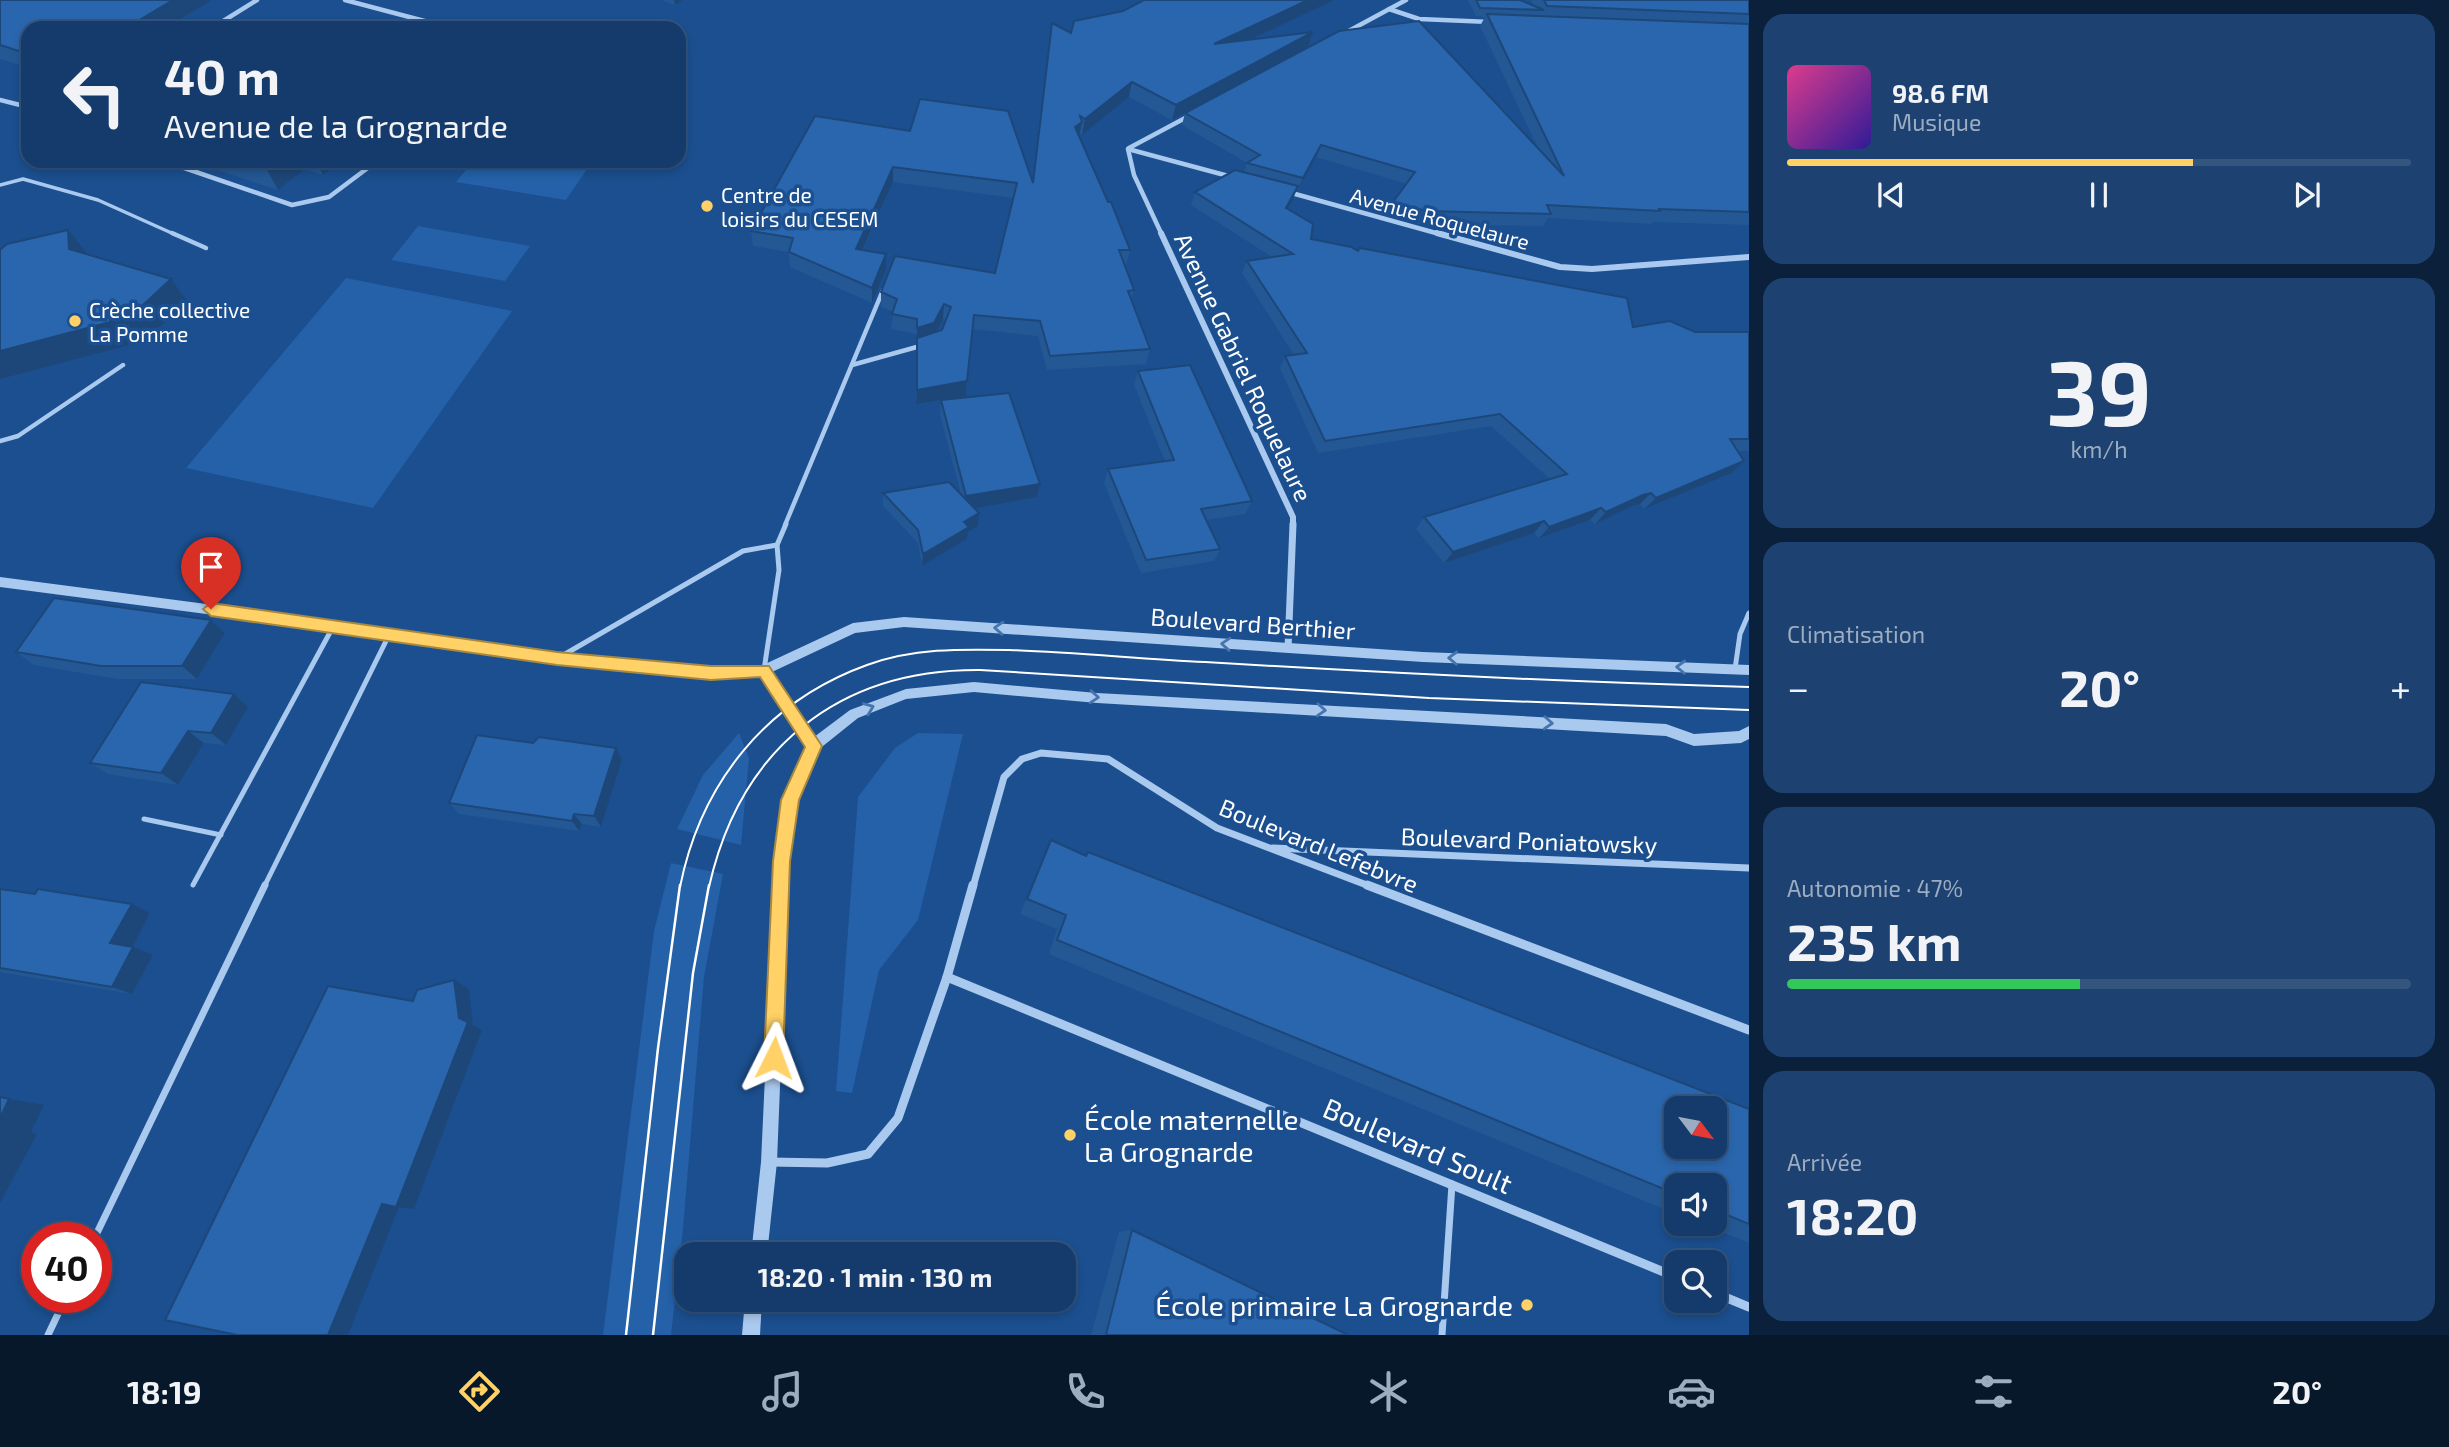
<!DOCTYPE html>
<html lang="fr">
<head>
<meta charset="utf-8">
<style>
  :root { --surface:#143b6b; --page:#1d4271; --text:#f1f3f6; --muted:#9dadc1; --line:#33557e; --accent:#ffd166 }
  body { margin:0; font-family:"Exo 2",sans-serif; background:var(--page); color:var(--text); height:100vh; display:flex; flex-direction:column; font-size:26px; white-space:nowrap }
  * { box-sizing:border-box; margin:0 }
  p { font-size:23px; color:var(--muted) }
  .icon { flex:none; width:38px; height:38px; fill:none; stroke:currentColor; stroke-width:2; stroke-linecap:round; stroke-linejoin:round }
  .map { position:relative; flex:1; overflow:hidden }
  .panel { display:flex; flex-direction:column; gap:14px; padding:14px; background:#0b203b; width:700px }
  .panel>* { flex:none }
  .hud { position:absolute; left:21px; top:21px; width:665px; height:147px; border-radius:21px; box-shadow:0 4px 10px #0003,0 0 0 2px var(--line); background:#143b6b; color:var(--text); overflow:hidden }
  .needle { width:46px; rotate:122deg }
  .buttons { position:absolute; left:1664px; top:1096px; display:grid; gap:14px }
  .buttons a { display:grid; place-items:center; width:63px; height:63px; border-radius:14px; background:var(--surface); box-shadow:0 4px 10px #0003,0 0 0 2px var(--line); font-size:35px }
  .speed { position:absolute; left:21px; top:1222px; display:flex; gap:14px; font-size:35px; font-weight:700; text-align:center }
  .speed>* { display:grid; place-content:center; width:91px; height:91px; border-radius:50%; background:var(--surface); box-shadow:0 4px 10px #0003,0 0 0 2px var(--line); line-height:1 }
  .speed .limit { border:10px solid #d22; background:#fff; color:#111 }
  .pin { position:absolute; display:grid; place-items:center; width:60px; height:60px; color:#fff; margin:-72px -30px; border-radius:50% 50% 50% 0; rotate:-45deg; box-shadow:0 0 7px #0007 }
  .pin .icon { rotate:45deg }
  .me { position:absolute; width:77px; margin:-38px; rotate:3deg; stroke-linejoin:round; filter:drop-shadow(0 0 5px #0008) }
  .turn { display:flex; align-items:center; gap:24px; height:147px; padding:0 28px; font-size:32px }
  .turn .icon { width:91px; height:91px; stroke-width:2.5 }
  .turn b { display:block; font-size:49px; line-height:60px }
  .big { font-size:52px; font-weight:700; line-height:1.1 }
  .panel .card { flex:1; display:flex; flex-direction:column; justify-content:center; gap:10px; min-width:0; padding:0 24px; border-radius:21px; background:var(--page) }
  .panel .dial { align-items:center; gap:0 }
  .dial b { font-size:91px; line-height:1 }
  .song { display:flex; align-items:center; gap:21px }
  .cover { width:84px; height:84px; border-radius:10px; background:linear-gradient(135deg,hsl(330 70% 55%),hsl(250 70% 35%)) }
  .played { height:7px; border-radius:4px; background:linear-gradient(90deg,var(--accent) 65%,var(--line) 65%) }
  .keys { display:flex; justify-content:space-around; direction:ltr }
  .heat { display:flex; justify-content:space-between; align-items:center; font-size:38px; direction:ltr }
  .charge { height:10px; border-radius:5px; background:linear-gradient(90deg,#34c759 47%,var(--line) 0) }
  .trip { position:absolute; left:674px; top:1242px; width:402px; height:70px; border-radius:21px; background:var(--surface); box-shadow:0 4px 10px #0003,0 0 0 2px var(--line); font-weight:700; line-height:70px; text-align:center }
  .tabs { display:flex; height:112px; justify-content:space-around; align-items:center; background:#08182b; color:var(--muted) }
  .tabs .icon { width:49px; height:49px }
  .tabs .selected { color:var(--accent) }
  .tabs b { font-size:32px; color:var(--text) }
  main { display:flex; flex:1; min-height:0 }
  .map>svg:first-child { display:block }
  .green { fill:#2461a8 }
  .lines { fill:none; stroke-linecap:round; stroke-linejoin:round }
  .service-far3 { stroke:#a9c9ee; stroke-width:3.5 }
  .service-far2 { stroke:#a9c9ee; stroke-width:4.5 }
  .service-far1 { stroke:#a9c9ee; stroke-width:5 }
  .service { stroke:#a9c9ee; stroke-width:7 }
  .minor-far3 { stroke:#a9c9ee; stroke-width:4.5 }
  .minor-far2 { stroke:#a9c9ee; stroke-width:6 }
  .minor-far1 { stroke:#a9c9ee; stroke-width:7 }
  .minor { stroke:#a9c9ee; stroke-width:9 }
  .tertiary { fill:#a9c9ee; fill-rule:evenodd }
  .tram-far1 { stroke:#fff; stroke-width:2 }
  .tram { stroke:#fff; stroke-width:2.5 }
  .wall { fill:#245895; fill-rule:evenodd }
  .shaded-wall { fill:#1d4779 }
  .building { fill:#2a66ad; stroke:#1d4779; stroke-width:2; fill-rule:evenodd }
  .oneway { stroke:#4674ac }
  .route { fill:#ffd166; stroke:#a68842; stroke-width:2 }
  .poi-dot { fill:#ffd166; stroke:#1b4f8f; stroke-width:2.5 }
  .labels { text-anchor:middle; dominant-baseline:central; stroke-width:7; stroke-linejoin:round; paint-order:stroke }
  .far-poi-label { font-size:21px; fill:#fff; stroke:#1b4f8f; text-anchor:start }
  .far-street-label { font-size:21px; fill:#fff; stroke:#1b4f8f }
  .street-label { font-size:24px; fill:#fff; stroke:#1b4f8f }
  .near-poi-label { font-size:28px; fill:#fff; stroke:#1b4f8f; text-anchor:start }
  .near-street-label { font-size:28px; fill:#fff; stroke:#1b4f8f }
</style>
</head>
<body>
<main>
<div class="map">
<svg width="1749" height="1335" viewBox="0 0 1749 1335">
  <rect width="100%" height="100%" fill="#1b4f8f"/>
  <g class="green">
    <polygon points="473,161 538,161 587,169 566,200 456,182"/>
    <polygon points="418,226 530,246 505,281 391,260"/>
    <polygon points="346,278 512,311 373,508 186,468"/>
    <polygon points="739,733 749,758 741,845 677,829 703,775"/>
    <polygon points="918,733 963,734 918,920 879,970 852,1093 836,1091 858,797 895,748"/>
    <polygon points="671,863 723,874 704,977 683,1229 671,1335 603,1335 654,931"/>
  </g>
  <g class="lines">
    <polyline class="service-far3" points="0,185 23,179 98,200 176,235"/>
    <g class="service-far2">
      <polyline points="172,233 206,248"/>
      <polyline points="852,365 924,345"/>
      <polyline points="0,441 18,436 123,365"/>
      <polyline points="785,525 883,290"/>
    </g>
    <g class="service-far1">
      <polyline points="560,657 743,551 777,545"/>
      <polyline points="1735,669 1740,634 1749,613"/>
      <polyline points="764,670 779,570 777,545 786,524"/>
      <polyline points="144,819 221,835"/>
      <polyline points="193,885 334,625"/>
      <polyline points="264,887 390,633"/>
    </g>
    <g class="service">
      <polyline points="95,1237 265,885"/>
      <polyline points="48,1335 66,1297"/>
      <polyline points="1442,1335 1452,1184"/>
    </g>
    <g class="minor-far3">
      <polyline points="345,0 451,28"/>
      <polyline points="1389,9 1419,19 1490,22"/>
      <polyline points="212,28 257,0"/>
      <polyline points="1345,33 1406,0"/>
      <polyline points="0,100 28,107"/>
      <polyline points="1129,148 1189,116"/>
      <polyline points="1128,149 1232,177"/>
      <polyline points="1128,149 1134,175 1162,235"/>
      <polyline points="164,161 292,205 329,197 377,161"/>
      <polyline points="1288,192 1443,235"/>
    </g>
    <g class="minor-far2">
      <polyline points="1161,233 1293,517 1293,525"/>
      <polyline points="1437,233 1560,267 1592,269 1749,257"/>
    </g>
    <g class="minor-far1">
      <polyline points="1288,649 1293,524"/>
      <polyline points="1273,848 1749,868"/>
      <polyline points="973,887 1004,777 1022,759 1041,753 1108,759 1217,828 1372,887"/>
    </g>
    <g class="minor">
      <polyline points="1367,885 1749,1030"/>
      <polyline points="947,977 1676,1277"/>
      <polyline points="770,1162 827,1163 868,1154 898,1118 947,977 973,885"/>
      <polyline points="1715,1293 1749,1307"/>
    </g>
    <g class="tertiary">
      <polygon points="0,577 390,628 557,653 711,668 763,665 853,623 904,617 1423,652 1749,665 1749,675 1423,662 904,627 855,633 772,672 814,737 850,710 906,689 974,682 1097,693 1666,724 1694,734 1739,731 1749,726 1749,739 1741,743 1694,746 1666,736 1097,703 974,692 906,699 858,718 818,750 797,800 789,861 777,1162 767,1255 751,1255 761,1162 775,861 783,800 806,747 761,675 711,678 557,663 390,638 0,587"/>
      <polygon points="745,1300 762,1300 760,1335 742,1335"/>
    </g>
    <g class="tram-far1">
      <path d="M680 887C701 782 767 701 867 665 913 648 960 649 1009 650 1074 652 1140 659 1205 662 1387 673 1568 682 1749 687"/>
      <path d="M709 887C740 748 839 669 980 670L1429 698 1749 710"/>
    </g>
    <g class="tram">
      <polyline points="626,1335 658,1048 680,885"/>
      <polyline points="653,1335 693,973 709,885"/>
    </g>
  </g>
  <g class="wall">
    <polygon points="0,0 212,0 166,28 28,28 28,68 0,59"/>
    <polygon points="661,0 683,0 675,5"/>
    <polygon points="1468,0 1520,0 1534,6 1531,0 1749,0 1749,225 1653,222 1651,224 1548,218 1543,226 1419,224 1387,215 1393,202 1407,184 1316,157 1298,190 1296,190 1288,208 1311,239 1358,251 1633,327 1695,332 1749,332 1749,451 1737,451 1744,461 1732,473 1644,509 1640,504 1632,506 1595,524 1590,520 1539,538 1534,533 1444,563 1416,529 1424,517 1550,479 1491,426 1318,453 1280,368 1285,356 1294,355 1242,273 1247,261 1272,257 1191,205 1195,192 1244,172 1247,163 1182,125 1185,113 1537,146 1480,26 1485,17 1476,16"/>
    <path d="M1313 32 1308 47 1172 120 1129 97 1082 135 1080 133 1079 136 1130 250 1126 265H1125L1134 290 1131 300 1150 349 1146 364 1047 370 1038 336 973 329 966 396 916 404 917 334 891 329 893 312 881 307V292L995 273 1014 198 893 182 863 250 886 269 872 303 790 267 789 252 753 246 751 231 815 116 1032 182 1071 33 1251 39ZM943 319 946 320 942 330 936 332Z"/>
    <polygon points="189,161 341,161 323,175 305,169 278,190"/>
    <polygon points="1138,371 1252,501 1245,514 1206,520 1220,549 1214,561 1141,573 1104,483 1108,469 1165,461 1134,385"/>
    <polygon points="941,400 1040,484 1037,497 974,508 979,513 978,526 968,532 967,539 922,566 918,543 883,506 883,493 961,494 940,415"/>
    <polygon points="211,620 225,633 197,679 117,679 34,665 16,652"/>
    <polygon points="234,694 248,707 226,745 204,743 178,785 108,774 90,763"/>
    <polygon points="533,743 616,748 622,760 601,827 582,824 579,831 459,814 449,803"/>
    <polygon points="1051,840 1086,856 1749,1109 1749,1243 1700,1223 1715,1223 1715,1185 1676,1185 1676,1214 1049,954 1057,929 1020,914"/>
    <polygon points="0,889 150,913 132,947 153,955 132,994 0,972"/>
    <polygon points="1132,1230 1348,1335 1091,1335 1119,1232"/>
  </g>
  <g class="shaded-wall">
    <polygon points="173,0 212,0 166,28 126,28"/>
    <polygon points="674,0 683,0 675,5"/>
    <polygon points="1308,0 1334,0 1209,59 1214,44"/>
    <polygon points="1313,32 1308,47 1172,120 1176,105"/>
    <polygon points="1132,82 1129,97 1082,135 1085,119"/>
    <polygon points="1082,122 1079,137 1075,127"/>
    <polygon points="1321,145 1316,157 1298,190 1303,178"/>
    <polygon points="275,161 301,161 305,169 278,190 266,168"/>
    <polygon points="316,161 341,161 323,175"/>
    <polygon points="893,167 893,182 856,264 856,249"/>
    <polygon points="1298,186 1293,199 1281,220 1286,208"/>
    <polygon points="68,230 86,252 87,271 69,249"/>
    <polygon points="886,254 886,269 872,303 872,288"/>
    <polygon points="171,279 187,301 160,327 128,336 129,345 0,379 0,351"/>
    <polygon points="944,304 943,319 933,338 917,343 917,328"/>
    <polygon points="967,381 966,396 916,404 917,390"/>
    <polygon points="1744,461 1732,473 1644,509 1656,498"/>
    <polygon points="1040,484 1037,497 965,510 966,496"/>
    <polygon points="1651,493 1640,504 1632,506 1595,524 1606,512 1643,495"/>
    <polygon points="1601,508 1590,520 1539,538 1549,527"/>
    <polygon points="979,513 978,526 968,532 967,539 922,566 923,554 964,522"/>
    <polygon points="1544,521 1534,533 1444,563 1453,552"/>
    <polygon points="211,620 225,633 197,679 182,666"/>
    <polygon points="234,694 248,707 226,745 211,733"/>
    <polygon points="188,731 204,743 178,785 161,773"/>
    <polygon points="616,748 622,760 601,827 594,816"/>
    <polygon points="574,814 582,824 579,831 572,821"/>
    <polygon points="132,904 150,913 130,952 110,943"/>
    <polygon points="133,947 153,955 132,994 112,987"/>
    <polygon points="454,980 469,989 473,1025 482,1030 414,1209 399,1207 348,1335 328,1335 459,1018"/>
    <polygon points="9,1099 44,1105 31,1132 37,1134 0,1203 0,1118"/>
  </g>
  <g class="building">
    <polygon points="0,0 173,0 126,28 28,28 28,54 0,45"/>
    <polygon points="1144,0 1308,0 1214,44 1313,32 1176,105 1132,82 1085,119 1080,116 1082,122 1075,127 1108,202 1111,202 1130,250 1119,250 1134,290 1128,291 1150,349 1050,356 1040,321 974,315 967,381 917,390 917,338 942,330 951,307 944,304 934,323 917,328 917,319 892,314 897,299 881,292 895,256 995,273 1017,183 893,167 856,249 886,254 872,288 789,252 793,238 751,231 815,116 910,131 920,99 1008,111 1033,183 1052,23 1071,33 1074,21 1123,11"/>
    <polygon points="1476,0 1520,0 1544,10 1480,8"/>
    <polygon points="1544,0 1749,0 1749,14 1547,6"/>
    <polygon points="1487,14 1749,24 1749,212 1659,209 1660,211 1547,205 1551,214 1426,211 1393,202 1415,172 1321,145 1303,178 1247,163 1260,155 1185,113 1339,31 1419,21 1564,176"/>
    <polygon points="244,161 275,161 266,168"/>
    <polygon points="1235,170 1298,186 1286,208 1313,224 1311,239 1351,247 1358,251 1360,248 1627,298 1633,327 1670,321 1695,332 1749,332 1749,439 1730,439 1744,461 1656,498 1651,493 1643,495 1606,512 1601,508 1549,527 1544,521 1453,552 1424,517 1567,474 1500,414 1325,441 1285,356 1307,353 1247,261 1293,254 1195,192"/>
    <polygon points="68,230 69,249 171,279 143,305 110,313 110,322 0,351 0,250 7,244"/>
    <polygon points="1190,365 1252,501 1201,509 1220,549 1146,560 1108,469 1174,460 1138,371"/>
    <polygon points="1009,393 1040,484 966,496 941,400"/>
    <polygon points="949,482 979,513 964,522 969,527 923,554 918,530 883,493"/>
    <polygon points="54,598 211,620 182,666 101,666 16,652"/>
    <polygon points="141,682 234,694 211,733 188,731 161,773 90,763"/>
    <polygon points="477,735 533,743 539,737 616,748 594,816 574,814 572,821 449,803"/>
    <path d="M1051 840 1086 856 1088 852 1749 1109V1224L1715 1210V1185H1676V1194L1057 940 1066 915 1027 899ZM1676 1108H1715V1146H1676Z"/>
    <polygon points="0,889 35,894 38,889 132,904 110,943 133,947 112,987 0,968"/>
    <polygon points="454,980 459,1018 468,1022 396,1207 382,1204 328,1335 237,1335 165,1320 328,986 413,1001 417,990"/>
    <polygon points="0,1097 9,1099 0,1118"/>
    <polygon points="1132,1230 1348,1335 1106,1335"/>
  </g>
  <defs><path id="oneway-chevron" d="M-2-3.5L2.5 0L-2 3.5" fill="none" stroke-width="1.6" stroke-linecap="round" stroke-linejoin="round" transform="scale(1.75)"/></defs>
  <g class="oneway">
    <use href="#oneway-chevron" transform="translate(999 628) rotate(-176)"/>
    <use href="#oneway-chevron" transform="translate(1226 644) rotate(-176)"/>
    <use href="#oneway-chevron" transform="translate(1453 658) rotate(-178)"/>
    <use href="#oneway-chevron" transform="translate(1681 667) rotate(-178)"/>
    <use href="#oneway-chevron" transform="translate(1094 697) rotate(4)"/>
    <use href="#oneway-chevron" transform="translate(869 708) rotate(-21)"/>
    <use href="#oneway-chevron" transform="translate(1321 710) rotate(3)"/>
    <use href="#oneway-chevron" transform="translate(1548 723) rotate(3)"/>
  </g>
  <polygon class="route" points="211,603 557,652 711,666 769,666 822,746 799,800 790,861 783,1058 780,1065 774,1068 767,1065 764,1058 773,861 781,800 805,747 760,677 711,680 557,665 211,616 203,609"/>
  <g class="poi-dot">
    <circle cx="707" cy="206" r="7"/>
    <circle cx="75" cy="321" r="7"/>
    <circle cx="1070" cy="1135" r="7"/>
    <circle cx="1527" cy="1305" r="7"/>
  </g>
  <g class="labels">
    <g class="far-poi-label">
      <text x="721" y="194">Centre de<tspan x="721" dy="24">loisirs du CESEM</tspan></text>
      <text x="89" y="309">Crèche collective<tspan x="89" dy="24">La Pomme</tspan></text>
    </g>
    <g class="far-street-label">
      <text transform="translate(1440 218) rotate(15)">Avenue Roquelaure</text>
    </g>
    <g class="street-label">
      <text transform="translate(1244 367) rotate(65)">Avenue Gabriel Roquelaure</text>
      <text transform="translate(1253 623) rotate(4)">Boulevard Berthier</text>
      <text transform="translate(1529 840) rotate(2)">Boulevard Poniatowsky</text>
      <text transform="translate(1319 845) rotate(22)">Boulevard Lefebvre</text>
    </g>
    <g class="near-poi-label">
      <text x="1084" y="1119">École maternelle<tspan x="1084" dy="32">La Grognarde</tspan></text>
      <text x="1513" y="1305" text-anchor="end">École primaire La Grognarde</text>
    </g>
    <g class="near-street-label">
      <text transform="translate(1418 1145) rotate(23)">Boulevard Soult</text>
    </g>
  </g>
</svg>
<div class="buttons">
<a><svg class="needle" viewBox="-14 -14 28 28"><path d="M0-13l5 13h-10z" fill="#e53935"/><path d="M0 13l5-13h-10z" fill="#9dadc1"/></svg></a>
<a><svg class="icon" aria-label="sound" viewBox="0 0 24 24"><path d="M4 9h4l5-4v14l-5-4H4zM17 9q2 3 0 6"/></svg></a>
<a><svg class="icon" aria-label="search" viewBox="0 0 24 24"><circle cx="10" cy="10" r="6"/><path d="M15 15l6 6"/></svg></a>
</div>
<div class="speed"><div class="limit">40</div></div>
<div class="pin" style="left:211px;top:609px;background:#d93025"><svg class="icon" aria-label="arrive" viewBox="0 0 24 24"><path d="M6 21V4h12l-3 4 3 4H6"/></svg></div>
<svg class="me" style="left:774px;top:1058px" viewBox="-20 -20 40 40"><path d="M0-17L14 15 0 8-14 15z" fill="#ffd166" stroke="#fff" stroke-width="4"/></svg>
<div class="trip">18:20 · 1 min · 130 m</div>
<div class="hud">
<div class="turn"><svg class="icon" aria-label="left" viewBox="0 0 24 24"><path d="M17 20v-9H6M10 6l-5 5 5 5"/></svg><div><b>40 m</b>Avenue de la Grognarde</div></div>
</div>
</div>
<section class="panel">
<div class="card">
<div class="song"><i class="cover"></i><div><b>98.6 FM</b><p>Musique</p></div></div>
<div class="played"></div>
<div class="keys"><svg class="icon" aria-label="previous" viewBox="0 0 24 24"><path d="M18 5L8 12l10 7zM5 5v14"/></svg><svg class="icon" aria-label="pause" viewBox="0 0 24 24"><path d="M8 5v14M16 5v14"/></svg><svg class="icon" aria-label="next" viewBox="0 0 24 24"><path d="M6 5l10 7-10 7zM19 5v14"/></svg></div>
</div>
<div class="card dial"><b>39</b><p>km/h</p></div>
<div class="card"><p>Climatisation</p>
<div class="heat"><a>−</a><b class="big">20°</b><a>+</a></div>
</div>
<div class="card"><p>Autonomie · 47%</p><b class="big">235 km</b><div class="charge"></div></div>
<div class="card"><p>Arrivée</p><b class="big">18:20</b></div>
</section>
</main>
<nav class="tabs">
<b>18:19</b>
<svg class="icon selected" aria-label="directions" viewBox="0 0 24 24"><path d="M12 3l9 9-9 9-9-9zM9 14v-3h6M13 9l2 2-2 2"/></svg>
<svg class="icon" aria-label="music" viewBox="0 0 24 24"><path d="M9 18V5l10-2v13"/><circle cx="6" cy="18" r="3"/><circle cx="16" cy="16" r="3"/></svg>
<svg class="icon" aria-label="phone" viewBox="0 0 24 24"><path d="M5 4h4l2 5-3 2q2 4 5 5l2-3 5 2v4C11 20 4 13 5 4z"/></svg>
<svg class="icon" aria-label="climate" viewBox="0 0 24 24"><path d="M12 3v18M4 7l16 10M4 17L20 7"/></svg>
<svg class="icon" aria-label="car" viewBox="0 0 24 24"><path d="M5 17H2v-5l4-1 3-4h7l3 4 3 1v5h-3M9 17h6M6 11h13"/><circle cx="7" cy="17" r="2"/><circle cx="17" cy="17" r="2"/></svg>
<svg class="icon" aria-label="filters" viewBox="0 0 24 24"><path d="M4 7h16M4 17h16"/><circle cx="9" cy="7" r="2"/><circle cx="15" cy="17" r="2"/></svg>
<b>20°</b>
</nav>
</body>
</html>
